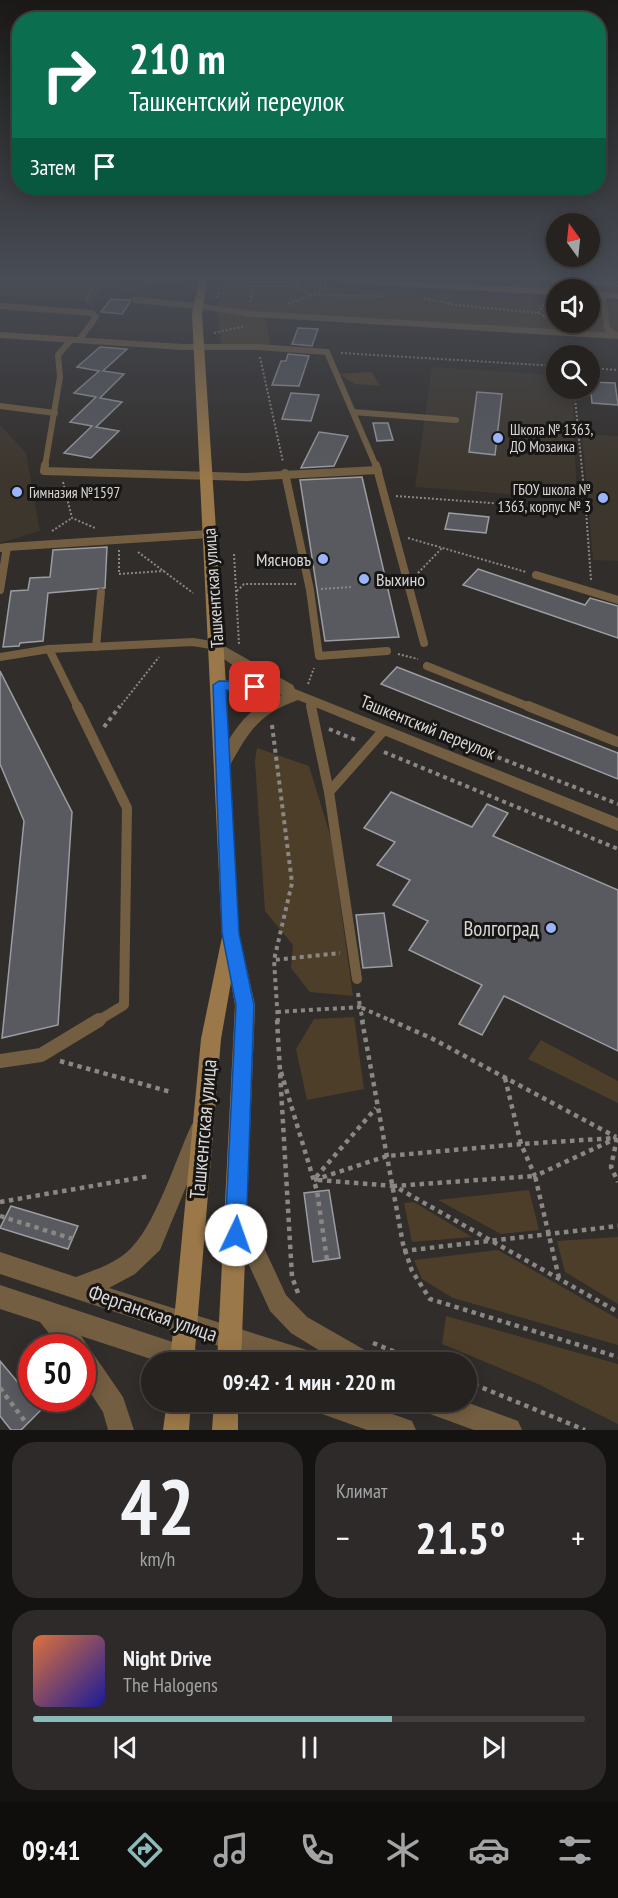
<!DOCTYPE html>
<html lang="ru">
<head>
<meta charset="utf-8">
<style>
  :root { --surface:#252220; --page:#2d2a29; --text:#f1f3f6; --muted:#a3a4a5; --line:#423f3e; --accent:#8bbbb9 }
  body { margin:0; font-family:"PT Sans Narrow",sans-serif; background:var(--page); color:var(--text); height:100vh; display:flex; flex-direction:column; font-size:22px; white-space:nowrap }
  * { box-sizing:border-box; margin:0 }
  p { font-size:20px; color:var(--muted) }
  .icon { flex:none; width:33px; height:33px; fill:none; stroke:currentColor; stroke-width:2; stroke-linecap:round; stroke-linejoin:round }
  .map { position:relative; height:1430px; overflow:hidden }
  .side { display:flex; flex-direction:column; gap:12px; padding:12px; background:#141312; flex:1 }
  .side>* { flex:none }
  .banner { position:absolute; left:12px; top:12px; width:594px; height:183px; border-radius:24px; box-shadow:0 3px 15px #0003,0 0 0 2px var(--line); background:#0b6e4f; color:#fff; overflow:hidden }
  .needle { width:39px; rotate:345deg }
  .fabs { position:absolute; left:546px; top:213px; display:grid; gap:12px }
  .fabs a { display:grid; place-items:center; width:54px; height:54px; border-radius:50%; background:var(--surface); box-shadow:0 3px 15px #0003,0 0 0 2px var(--line); font-size:30px }
  .speed { position:absolute; left:18px; top:1334px; display:flex; gap:12px; font-size:30px; font-weight:700; text-align:center }
  .speed>* { display:grid; place-content:center; width:78px; height:78px; border-radius:50%; background:var(--surface); box-shadow:0 3px 15px #0003,0 0 0 2px var(--line); line-height:1 }
  .speed .limit { border:9px solid #d22; background:#fff; color:#111 }
  .pin { position:absolute; display:grid; place-items:center; width:51px; height:51px; color:#fff; margin:-26px; border-radius:12px; box-shadow:0 3px 9px #0006 }
  .me { position:absolute; width:66px; margin:-33px; rotate:3deg; stroke-linejoin:round; filter:drop-shadow(0 0 4px #0008) }
  .turn { display:flex; align-items:center; gap:21px; height:126px; padding:0 18px; font-size:27px }
  .turn .icon { width:78px; height:78px; stroke-width:2.5 }
  .turn b { display:block; font-size:42px; line-height:51px }
  .then { display:flex; align-items:center; height:57px; padding:0 18px; background:#0003; gap:12px; font-size:22px }
  .big { font-size:45px; font-weight:700; line-height:1.1 }
  .side .card { flex:1; display:flex; flex-direction:column; justify-content:center; gap:9px; min-width:0; padding:0 21px; border-radius:24px; background:var(--page) }
  .side .dial { align-items:center; gap:0 }
  .dial b { font-size:78px; line-height:1 }
  .song { display:flex; align-items:center; gap:18px }
  .cover { width:72px; height:72px; border-radius:9px; background:linear-gradient(135deg,hsl(20 70% 55%),hsl(240 70% 35%)) }
  .played { height:6px; border-radius:3px; background:linear-gradient(90deg,var(--accent) 65%,var(--line) 65%) }
  .keys { display:flex; justify-content:space-around; direction:ltr }
  .heat { display:flex; justify-content:space-between; align-items:center; font-size:33px; direction:ltr }
  .side .tiles { flex:1; display:grid; gap:12px; grid-template-columns:1fr 1fr }
  .card:last-child { grid-column:span 2 }
  .trip { position:absolute; left:141px; top:1352px; width:336px; height:60px; border-radius:30px; background:var(--surface); box-shadow:0 3px 15px #0003,0 0 0 2px var(--line); font-weight:700; line-height:60px; text-align:center }
  .dock { display:flex; height:96px; justify-content:space-around; align-items:center; background:#0f0e0d; color:var(--muted) }
  .dock .icon { width:42px; height:42px }
  .dock .on { color:var(--accent) }
  .dock b { font-size:27px; color:var(--text) }
  .map>svg:first-child { display:block }
  .built { fill:#3d362d }
  .green { fill:#4d3e29 }
  .building { fill:#585a5f; stroke:#9b9da3; stroke-width:1.5 }
  .lines { fill:none; stroke-linecap:round; stroke-linejoin:round }
  .path-far2 { stroke:#8a8784; stroke-width:2; stroke-dasharray:2 2; stroke-linecap:butt }
  .path-far1 { stroke:#8a8784; stroke-width:4; stroke-dasharray:4 4; stroke-linecap:butt }
  .path { stroke:#8a8784; stroke-width:4.5; stroke-dasharray:4.5 4.5; stroke-linecap:butt }
  .service-far3 { stroke:#735e41; stroke-width:6 }
  .service-far2 { stroke:#735e41; stroke-width:8 }
  .service-far1 { stroke:#735e41; stroke-width:10 }
  .service { stroke:#735e41; stroke-width:14 }
  .minor { fill:#735e41; fill-rule:evenodd }
  .tertiary { fill:#735e41; fill-rule:evenodd }
  .secondary { fill:#9a7849; fill-rule:evenodd }
  .primary { fill:#b88b4e; fill-rule:evenodd }
  .route { fill:#1a73e8; stroke:#114b97; stroke-width:1.5 }
  .poi-dot { fill:#9bb5fd; stroke:#171614; stroke-width:2 }
  .labels { text-anchor:middle; dominant-baseline:central; stroke-width:6; stroke-linejoin:round; paint-order:stroke }
  .far-poi-label { font-size:15px; fill:#dad8d6; stroke:#171614; text-anchor:start }
  .poi-label { font-size:18px; fill:#dad8d6; stroke:#171614; text-anchor:end }
  .street-label { font-size:18px; fill:#dad8d6; stroke:#171614 }
  .near-poi-label { font-size:21px; fill:#dad8d6; stroke:#171614; text-anchor:end }
  .near-street-label { font-size:21px; fill:#dad8d6; stroke:#171614 }
</style>
</head>
<body>
<div class="map">
<svg width="618" height="1430" viewBox="0 0 618 1430">
  <rect width="100%" height="100%" fill="#312d2a"/>
  <g class="built">
    <polygon points="432,367 556,375 556,388 572,389 577,499 415,487"/>
    <polygon points="0,425 26,453 40,531 0,543"/>
    <polygon points="582,434 618,436 618,561 593,560"/>
  </g>
  <g class="green">
    <polygon points="0,280 107,280 93,301 0,295"/>
    <polygon points="415,280 492,280 618,288 618,292"/>
    <polygon points="225,282 556,300 556,322 590,322 590,301 618,303 618,335 265,315 271,348 222,348 217,309"/>
    <polygon points="372,372 380,386 355,384 339,374"/>
    <polygon points="257,748 309,766 331,838 353,996 310,992 291,968 293,945 265,911 255,761"/>
    <polygon points="354,1017 364,1089 307,1100 296,1049 314,1019"/>
    <polygon points="541,1040 618,1081 618,1103 528,1059"/>
    <polygon points="529,1190 539,1230 501,1234 438,1200"/>
    <polygon points="414,1202 472,1237 412,1242 404,1203"/>
    <polygon points="618,1237 618,1304 565,1272 557,1241"/>
    <polygon points="498,1250 618,1319 618,1345 453,1298 422,1279 414,1260"/>
    <polygon points="446,1316 618,1364 618,1424 538,1384 442,1344"/>
  </g>
  <g class="building">
    <polygon points="111,299 130,300 130,302 122,314 101,312"/>
    <polygon points="298,328 318,329 312,346 292,344"/>
    <polygon points="100,347 127,349 103,371 124,374 100,398 122,402 96,427 119,431 91,458 64,453 92,426 70,422 96,397 74,393 99,371 77,367"/>
    <polygon points="288,354 309,356 299,386 272,385 281,361 286,361"/>
    <polygon points="590,382 615,383 618,405 592,403"/>
    <polygon points="477,392 502,394 495,455 469,452"/>
    <polygon points="291,393 319,395 311,421 282,419"/>
    <polygon points="373,423 388,423 393,440 377,441"/>
    <polygon points="319,432 348,436 334,466 301,468"/>
    <polygon points="362,477 399,637 325,641 300,480"/>
    <polygon points="449,513 489,517 486,533 445,529"/>
    <polygon points="107,547 105,588 48,593 43,641 20,643 19,646 3,647 11,591 28,590 30,578 50,577 53,550"/>
    <polygon points="478,569 585,605 590,598 618,606 618,638 463,585"/>
    <polygon points="397,667 618,753 618,779 381,684"/>
    <polygon points="0,671 72,812 58,1025 2,1038 24,821 0,764"/>
    <polygon points="391,792 472,827 487,804 508,813 493,836 618,890 618,1051 504,996 482,1035 459,1024 482,985 409,950 428,921 393,905 410,880 377,865 395,842 364,828"/>
    <polygon points="384,913 392,966 363,968 356,915"/>
    <polygon points="329,1190 340,1258 313,1262 304,1193"/>
    <polygon points="11,1206 78,1226 68,1249 0,1228"/>
    <polygon points="0,1361 41,1410 21,1430 11,1430 0,1416"/>
  </g>
  <g class="lines">
    <g class="path-far2">
      <polyline points="11,280 132,288"/>
      <polyline points="141,280 190,284"/>
      <polyline points="231,280 256,282 249,304"/>
      <polyline points="256,282 327,283"/>
      <polyline points="293,285 312,295 327,287"/>
      <polyline points="141,287 154,281"/>
      <polyline points="217,298 220,286 333,286"/>
      <polyline points="424,298 455,305 538,313 550,319"/>
      <polyline points="88,302 86,298 94,286 107,280"/>
      <polyline points="288,304 312,295 385,296"/>
      <polyline points="538,313 545,302"/>
      <polyline points="214,333 245,326"/>
      <polyline points="341,353 556,366"/>
      <polyline points="260,357 283,462"/>
      <polyline points="590,368 618,370"/>
      <polyline points="63,482 72,518 95,528"/>
      <polyline points="396,496 586,510 574,388"/>
      <polyline points="586,510 591,580"/>
      <polyline points="52,531 72,518"/>
      <polyline points="408,538 526,572"/>
      <polyline points="119,550 119,574 164,571"/>
      <polyline points="138,552 193,593"/>
      <polyline points="234,554 239,644"/>
      <polyline points="418,573 442,548"/>
      <polyline points="387,585 396,585"/>
      <polyline points="321,589 351,587"/>
      <polyline points="237,591 244,584 297,584"/>
      <polyline points="398,654 418,659"/>
      <polyline points="308,684 314,668"/>
      <polyline points="119,708 159,657"/>
    </g>
    <g class="path-far1">
      <polyline points="272,725 292,883 274,960"/>
      <polyline points="104,727 120,706"/>
      <polyline points="329,729 356,740"/>
      <polyline points="438,734 618,804"/>
      <polyline points="384,752 618,849"/>
      <polyline points="358,993 360,1007 394,1022"/>
      <polyline points="277,1012 360,1007 363,1022"/>
      <polyline points="278,1022 274,960 340,953"/>
    </g>
    <g class="path">
      <polyline points="277,1020 292,1277 298,1293"/>
      <polyline points="362,1020 403,1244 412,1271 430,1299 618,1357"/>
      <polyline points="390,1020 431,1038 616,1137"/>
      <polyline points="60,1061 171,1092"/>
      <polyline points="281,1072 317,1191 327,1260"/>
      <polyline points="505,1078 521,1144 616,1138"/>
      <polyline points="617,1138 611,1167 618,1182"/>
      <polyline points="316,1177 376,1108"/>
      <polyline points="314,1180 387,1156 521,1144 535,1176 617,1138"/>
      <polyline points="318,1180 394,1186"/>
      <polyline points="0,1202 150,1176"/>
      <polyline points="0,1216 73,1239"/>
      <polyline points="403,1251 618,1226"/>
      <polyline points="559,1278 535,1176 394,1186 618,1312"/>
      <polyline points="373,1343 420,1362"/>
      <polyline points="466,1381 585,1430"/>
      <polyline points="0,1388 27,1424"/>
    </g>
    <g class="service-far3">
      <polyline points="603,295 607,329 618,336"/>
      <polyline points="135,300 198,306"/>
      <polyline points="0,306 92,313 96,317 79,340"/>
      <polyline points="0,335 183,347 258,347 327,352 376,466"/>
      <polyline points="0,406 55,413"/>
      <polyline points="353,412 456,420"/>
      <polyline points="45,466 60,377 58,355 71,340"/>
    </g>
    <g class="service-far2">
      <polyline points="45,465 44,471 246,477 378,470"/>
      <polyline points="376,465 424,643"/>
      <polyline points="285,473 310,590 319,656 387,651"/>
      <polyline points="7,547 209,534"/>
      <polyline points="0,548 7,547 0,590"/>
      <polyline points="536,575 618,600"/>
      <polyline points="96,647 101,592"/>
      <polyline points="49,649 78,708"/>
      <polyline points="0,657 49,649 193,642 217,646"/>
      <polyline points="427,666 532,708"/>
      <polyline points="310,700 312,708"/>
    </g>
    <g class="service-far1">
      <polyline points="77,706 127,808 124,1005 96,1022"/>
      <polyline points="311,706 329,792 357,979"/>
      <polyline points="528,706 618,742"/>
      <polyline points="329,792 383,731"/>
    </g>
    <polyline class="service" points="0,1061 41,1055 99,1020"/>
    <g class="minor">
      <polygon points="198,303 252,311 618,333 618,339 252,317 195,308 193,306"/>
      <path d="M217 642 293 685 295 689 618 818V831L298 700C257 715 249 732 229 767H217L215 763C234 731 244 708 282 695L270 692 214 688 212 685 214 682 219 680 266 682C247 672 223 663 210 646L212 643Z"/>
    </g>
    <g class="tertiary">
      <path d="M199 1121 206 1124 209 1131 160 1250 135 1274 109 1288 307 1350 316 1353 319 1362H267L0 1274V1252L76 1277C94 1270 112 1265 127 1252 154 1230 176 1158 192 1124Z"/>
      <polygon points="238,1206 246,1209 286,1295 307,1317 370,1353 373,1362 338,1362 291,1333 270,1311 227,1217 230,1209"/>
      <polygon points="0,1285 197,1350 206,1353 209,1362 160,1362 81,1336 123,1397 134,1430 108,1430 103,1412 82,1380 82,1347 60,1347 40,1322 0,1309"/>
      <polygon points="308,1401 356,1401 412,1421 416,1430 367,1430 311,1410"/>
      <polygon points="416,1401 463,1401 518,1421 522,1430 474,1430 419,1410"/>
    </g>
    <g class="secondary">
      <polygon points="199,280 207,280 202,314 226,685 239,933 255,1005 241,1362 217,1362 235,1005 231,982 221,1039 194,1362 170,1362 201,1039 222,937 192,314"/>
      <polygon points="339,280 395,280 556,289 556,295 343,283"/>
      <polygon points="590,291 618,293 618,299 590,297"/>
      <polygon points="167,1401 191,1401 189,1430 163,1430"/>
      <polygon points="214,1401 238,1401 238,1430 212,1430"/>
    </g>
    <polygon class="primary" points="552,280 618,281 618,287 556,283"/>
  </g>
  <linearGradient id="sky" x2="0" y2="1"><stop stop-color="#1b1917"/><stop offset="0.58" stop-color="#484c55"/><stop offset="1" stop-color="#484c55" stop-opacity="0"/></linearGradient>
  <rect width="618" height="480" fill="url(#sky)"/>
  <polygon class="route" points="219,681 255,682 262,687 255,691 226,690 239,933 254,1005 246,1235 243,1242 236,1245 228,1242 225,1235 236,1005 222,933 213,685"/>
  <g class="poi-dot">
    <circle cx="498" cy="438" r="6"/>
    <circle cx="17" cy="492" r="6"/>
    <circle cx="603" cy="498" r="6"/>
    <circle cx="323" cy="559" r="6"/>
    <circle cx="364" cy="579" r="6"/>
    <circle cx="551" cy="928" r="6"/>
  </g>
  <g class="labels">
    <g class="far-poi-label">
      <text x="510" y="429">Школа № 1363,<tspan x="510" dy="17">ДО Мозаика</tspan></text>
      <text x="591" y="489" text-anchor="end">ГБОУ школа №<tspan x="591" dy="17">1363, корпус № 3</tspan></text>
      <text x="29" y="492">Гимназия №1597</text>
    </g>
    <g class="poi-label">
      <text x="311" y="559">Мясновъ</text>
      <text x="376" y="579" text-anchor="start">Выхино</text>
    </g>
    <g class="street-label">
      <text transform="translate(213 588) rotate(-94)">Ташкентская улица</text>
      <text transform="translate(428 727) rotate(22)">Ташкентский переулок</text>
    </g>
    <g class="near-poi-label">
      <text x="539" y="928">Волгоград</text>
    </g>
    <g class="near-street-label">
      <text transform="translate(203 1129) rotate(-85)">Ташкентская улица</text>
      <text transform="translate(153 1313) rotate(19)">Ферганская улица</text>
    </g>
  </g>
</svg>
<div class="fabs">
<a><svg class="needle" viewBox="-14 -14 28 28"><path d="M0-13l5 13h-10z" fill="#e53935"/><path d="M0 13l5-13h-10z" fill="#a3a4a5"/></svg></a>
<a><svg class="icon" aria-label="sound" viewBox="0 0 24 24"><path d="M4 9h4l5-4v14l-5-4H4zM17 9q2 3 0 6"/></svg></a>
<a><svg class="icon" aria-label="search" viewBox="0 0 24 24"><circle cx="10" cy="10" r="6"/><path d="M15 15l6 6"/></svg></a>
</div>
<div class="speed"><div class="limit">50</div></div>
<div class="pin" style="left:255px;top:687px;background:#d93025"><svg class="icon" aria-label="arrive" viewBox="0 0 24 24"><path d="M6 21V4h12l-3 4 3 4H6"/></svg></div>
<svg class="me" style="left:236px;top:1235px" viewBox="-20 -20 40 40"><circle r="19" fill="#fff"/><path d="M0-13L10 11 0 6-10 11z" fill="#1a73e8"/></svg>
<div class="trip">09:42 · 1 мин · 220 m</div>
<div class="banner">
<div class="turn"><svg class="icon" aria-label="right" viewBox="0 0 24 24"><path d="M7 20v-9h11M14 6l5 5-5 5"/></svg><div><b>210 m</b>Ташкентский переулок</div></div>
<div class="then">Затем<svg class="icon" aria-label="arrive" viewBox="0 0 24 24"><path d="M6 21V4h12l-3 4 3 4H6"/></svg></div>
</div>
</div>
<section class="side">
<div class="tiles">
<div class="card dial"><b>42</b><p>km/h</p></div>
<div class="card"><p>Климат</p>
<div class="heat"><a>−</a><b class="big">21.5°</b><a>+</a></div>
</div>
<div class="card">
<div class="song"><i class="cover"></i><div><b>Night Drive</b><p>The Halogens</p></div></div>
<div class="played"></div>
<div class="keys"><svg class="icon" aria-label="previous" viewBox="0 0 24 24"><path d="M18 5L8 12l10 7zM5 5v14"/></svg><svg class="icon" aria-label="pause" viewBox="0 0 24 24"><path d="M8 5v14M16 5v14"/></svg><svg class="icon" aria-label="next" viewBox="0 0 24 24"><path d="M6 5l10 7-10 7zM19 5v14"/></svg></div>
</div>
</div>
</section>
<nav class="dock">
<b>09:41</b>
<svg class="icon on" aria-label="directions" viewBox="0 0 24 24"><path d="M12 3l9 9-9 9-9-9zM9 14v-3h6M13 9l2 2-2 2"/></svg>
<svg class="icon" aria-label="music" viewBox="0 0 24 24"><path d="M9 18V5l10-2v13"/><circle cx="6" cy="18" r="3"/><circle cx="16" cy="16" r="3"/></svg>
<svg class="icon" aria-label="phone" viewBox="0 0 24 24"><path d="M5 4h4l2 5-3 2q2 4 5 5l2-3 5 2v4C11 20 4 13 5 4z"/></svg>
<svg class="icon" aria-label="climate" viewBox="0 0 24 24"><path d="M12 3v18M4 7l16 10M4 17L20 7"/></svg>
<svg class="icon" aria-label="car" viewBox="0 0 24 24"><path d="M5 17H2v-5l4-1 3-4h7l3 4 3 1v5h-3M9 17h6M6 11h13"/><circle cx="7" cy="17" r="2"/><circle cx="17" cy="17" r="2"/></svg>
<svg class="icon" aria-label="filters" viewBox="0 0 24 24"><path d="M4 7h16M4 17h16"/><circle cx="9" cy="7" r="2"/><circle cx="15" cy="17" r="2"/></svg>
</nav>
</body>
</html>
